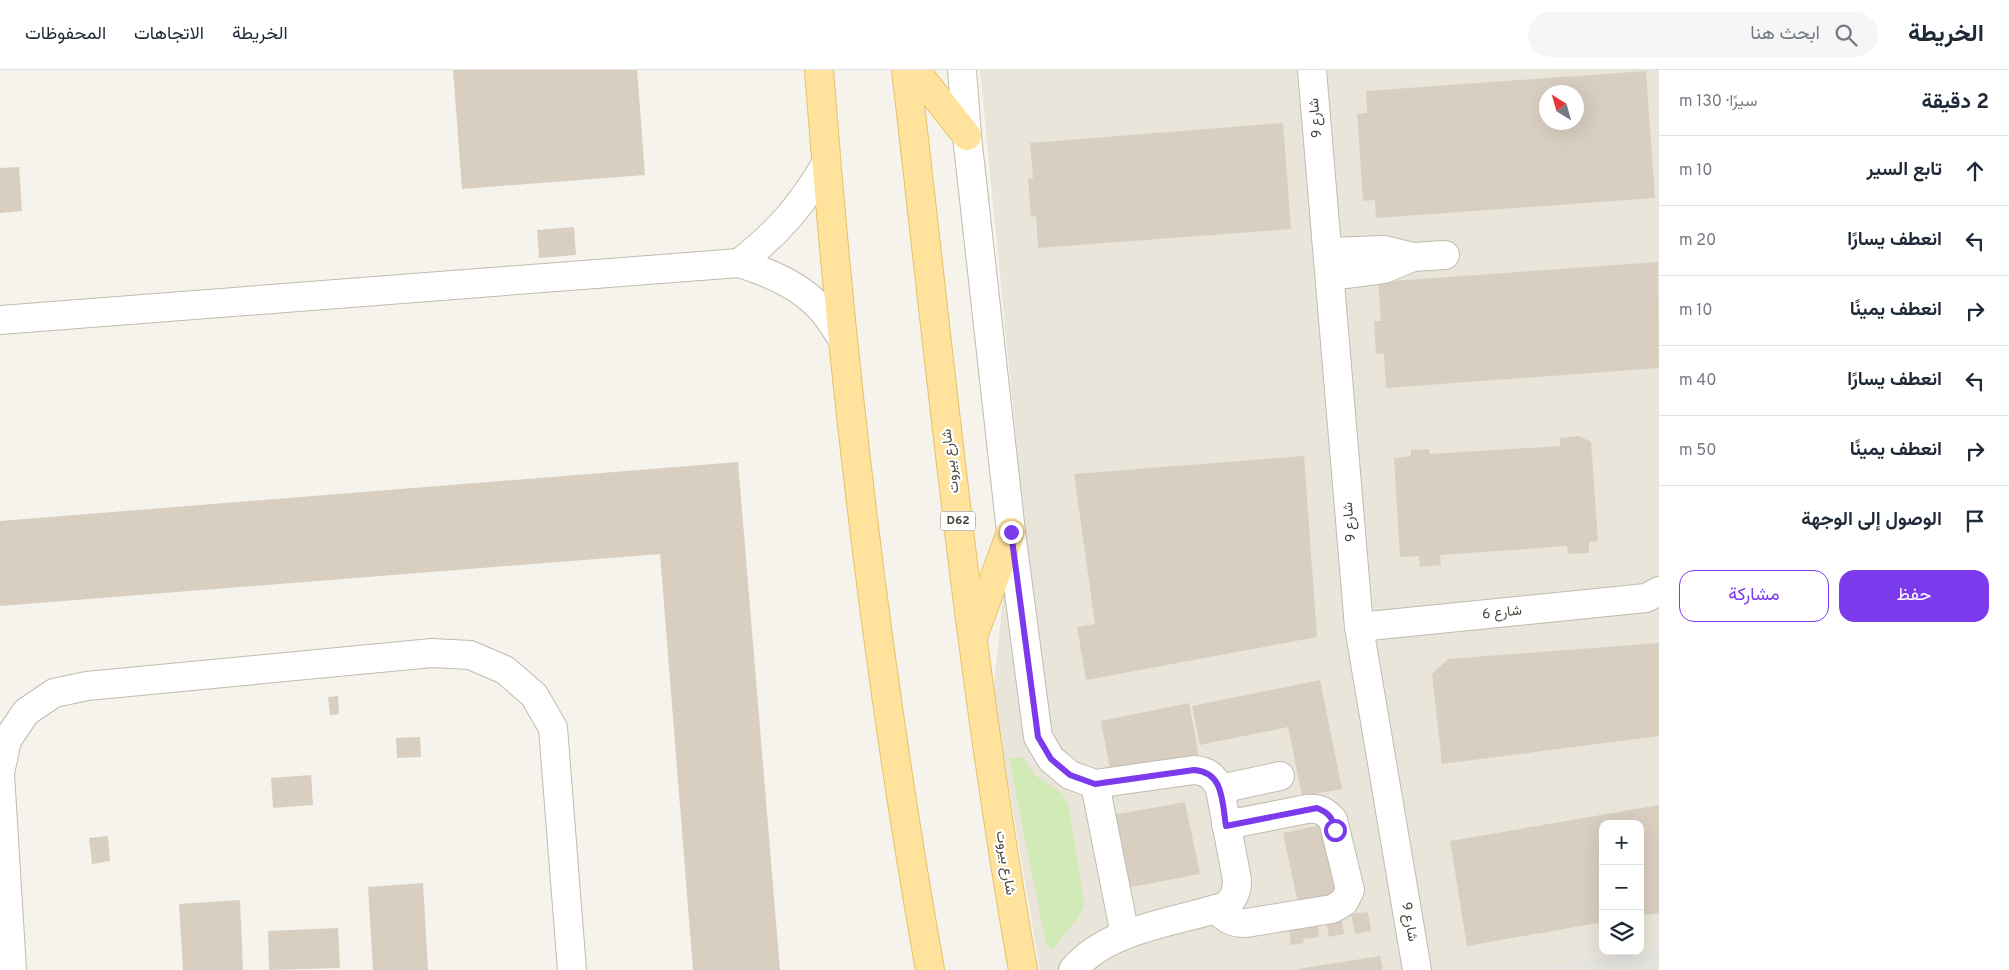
<!DOCTYPE html>
<html lang="ar">
<head>
<meta charset="utf-8">
<style>
  :root { --surface:#fff; --page:#f6f6f7; --text:#1f2937; --muted:#747a83; --line:#e0e1e3; --accent:#7c3aed }
  body { margin:0; font-family:Overpass,Vazirmatn,sans-serif; background:var(--page); color:var(--text); direction:rtl }
  .controls { position:absolute; right:15px; bottom:15px; display:grid; overflow:hidden; border-radius:10px; box-shadow:0 5px 20px #0002 }
  .controls button { width:45px; height:45px; display:grid; place-items:center; padding:0; border:0; border-bottom:1px solid var(--line); background:var(--surface); color:var(--text); font:25px sans-serif }
  .compass { position:absolute; left:1539px; top:15px; width:45px; height:45px; border-radius:50%; background:var(--surface); box-shadow:0 5px 20px #0002; rotate:323deg }
  .stop { position:absolute; width:15px; height:15px; margin:-11px; border:4px solid #7c3aed; border-radius:50%; background:#fff }
  .stop.end { background:#7c3aed; border-color:#fff; box-shadow:0 1px 5px #0008 }
  .list { margin:0; padding:0; list-style:none }
  h2 { display:flex; justify-content:space-between; align-items:center; height:65px; margin:0; padding:0 20px; font-size:21px }
  h2 small { font-size:16px; font-weight:400; color:var(--muted) }
  .list li { display:grid; grid-template-columns:32px 1fr auto; gap:15px; align-items:center; box-sizing:border-box; height:70px; padding:0 20px; border-top:1px solid var(--line) }
  .list b { display:block; font-size:19px; white-space:nowrap }
  .list em { font-size:16px; font-style:normal; color:var(--muted) }
  .actions { display:flex; gap:10px; padding:15px 20px }
  .actions a { flex:1; padding:11px 0; border:1px solid var(--accent); border-radius:15px; text-align:center; font-size:18px; color:var(--accent) }
  .actions .main { background:var(--accent); color:#fff }
  .icon { flex:none; width:28px; height:28px; fill:none; stroke:currentColor; stroke-width:2; stroke-linecap:round; stroke-linejoin:round }
  .map { position:relative; flex:none; width:1659px; height:900px; overflow:hidden; direction:ltr }
  header { display:flex; align-items:center; gap:30px; box-sizing:border-box; height:70px; padding:0 25px; background:var(--surface); border-bottom:1px solid var(--line) }
  header strong { font-size:24px }
  nav { display:flex; gap:28px; margin-inline-start:auto; font-size:18px }
  .search { width:350px; height:45px; background:var(--page); display:flex; align-items:center; gap:12px; box-sizing:border-box; padding:0 18px; border-radius:28px; color:var(--muted); font-size:19px }
  main { display:flex }
  aside { flex:1; background:var(--surface) }
  .map>svg:first-child { display:block }
  .residential { fill:#eae5da; fill-rule:evenodd }
  .green { fill:#d2eab5 }
  .parking { fill:#e5e3e0 }
  .building { fill:#d8cfc1; fill-rule:evenodd }
  .lines { fill:none; stroke-linecap:round; stroke-linejoin:round }
  .minor-casing { stroke:#c2bbae; stroke-width:30 }
  .major-casing { stroke:#e6c16a; stroke-width:30 }
  .minor { stroke:#fff; stroke-width:28 }
  .major { stroke:#ffe39c; stroke-width:28 }
  .route { stroke:#7c3aed; stroke-width:6 }
  .labels { text-anchor:middle; dominant-baseline:central; stroke-width:4.5; stroke-linejoin:round; paint-order:stroke }
  .shield { fill:#fff; stroke:#817c74; stroke-width:1 }
  .shield-label { font-size:12px; font-weight:bold; fill:#4b4439 }
  .street-label { font-size:14px; fill:#4b4439; stroke:#fff }
</style>
</head>
<body>
<header>
<strong>الخريطة</strong>
<div class="search"><svg class="icon" aria-label="search" viewBox="0 0 24 24"><circle cx="10" cy="10" r="6"/><path d="M15 15l6 6"/></svg>ابحث هنا</div>
<nav><a>الخريطة</a><a>الاتجاهات</a><a>المحفوظات</a></nav>
</header>
<main>
<aside>
<h2>2 دقيقة<small>سيرًا · 130 m</small></h2>
<ul class="list">
<li><svg class="icon" aria-label="ahead" viewBox="0 0 24 24"><path d="M12 20V5M6 11l6-6 6 6"/></svg><div><b>تابع السير</b></div><em>10 m</em></li>
<li><svg class="icon" aria-label="left" viewBox="0 0 24 24"><path d="M17 20v-9H6M10 6l-5 5 5 5"/></svg><div><b>انعطف يسارًا</b></div><em>20 m</em></li>
<li><svg class="icon" aria-label="right" viewBox="0 0 24 24"><path d="M7 20v-9h11M14 6l5 5-5 5"/></svg><div><b>انعطف يمينًا</b></div><em>10 m</em></li>
<li><svg class="icon" aria-label="left" viewBox="0 0 24 24"><path d="M17 20v-9H6M10 6l-5 5 5 5"/></svg><div><b>انعطف يسارًا</b></div><em>40 m</em></li>
<li><svg class="icon" aria-label="right" viewBox="0 0 24 24"><path d="M7 20v-9h11M14 6l5 5-5 5"/></svg><div><b>انعطف يمينًا</b></div><em>50 m</em></li>
<li><svg class="icon" aria-label="arrive" viewBox="0 0 24 24"><path d="M6 21V4h12l-3 4 3 4H6"/></svg><div><b>الوصول إلى الوجهة</b></div></li>
</ul>
<div class="actions"><a class="main">حفظ</a><a>مشاركة</a></div>
</aside>
<div class="map">
<svg width="1659" height="900" viewBox="0 0 1659 900">
  <rect width="100%" height="100%" fill="#f6f3ec"/>
  <path class="residential" d="M980,0H1659V900H1040L993,622L1018,389ZM1546,22H1576V52H1546ZM1603,754H1640V881H1603Z"/>
  <path class="green" d="M1022,687L1036,706L1062,723L1069,737L1084,834L1079,846L1053,879L1050,880L1046,874L1009,688Z"/>
  <path class="parking" d="M1659,878V900H1529Z"/>
  <g class="building">
    <path d="M453,0H637L645,105L462,119Z"/>
    <path d="M1646,1L1655,128L1376,148L1375,130L1363,131L1357,44L1367,43L1366,21ZM1546,22H1576V52H1546Z"/>
    <path d="M1283,53L1291,159L1038,178L1036,146L1031,147L1028,109L1033,108L1030,73Z"/>
    <path d="M19,97L22,141L0,143V98Z"/>
    <path d="M574,157L576,185L539,188L537,160Z"/>
    <path d="M1658,192L1659,298L1386,318L1384,283L1376,284L1374,251H1381L1378,212Z"/>
    <path d="M1579,366L1591,372L1598,471L1589,472V483L1568,484L1567,476L1440,485L1441,495L1420,497L1419,486L1400,487L1394,388L1411,386V380L1429,379L1430,384L1560,376V368Z"/>
    <path d="M1304,386L1317,567L1086,610L1077,557L1095,554L1074,404Z"/>
    <path d="M738,392L780,900H693L660,484L0,536V451Z"/>
    <path d="M1659,573V666L1442,694L1432,604L1448,589Z"/>
    <path d="M1320,610L1342,719L1302,726L1288,657L1200,675L1192,636Z"/>
    <path d="M338,626L339,644L330,645L328,627Z"/>
    <path d="M1189,633L1199,687L1111,704L1101,651Z"/>
    <path d="M420,667L421,687L397,688L396,668Z"/>
    <path d="M311,705L313,735L273,738L271,708Z"/>
    <path d="M1185,732L1200,804L1126,818L1113,745Z"/>
    <path d="M1659,735V843L1640,846V754H1603V852L1467,876L1450,771Z"/>
    <path d="M1326,754L1342,829L1299,838L1283,763Z"/>
    <path d="M108,766L110,791L92,794L89,768Z"/>
    <path d="M423,813L428,900H373L368,817Z"/>
    <path d="M240,830L243,900H183L179,834Z"/>
    <path d="M1368,842L1371,861L1355,864L1351,844Z"/>
    <path d="M1341,844L1344,864L1329,867L1325,847Z"/>
    <path d="M1288,853H1318L1319,867L1303,869L1304,873L1291,875Z"/>
    <path d="M338,858L340,898L269,900L268,861Z"/>
    <path d="M1380,886L1383,900H1298V899Z"/>
  </g>
  <g class="lines">
    <g class="minor-casing">
      <g id="minor">
        <path d="M962,0L967,66L1011,462L1038,667L1051,689L1070,705L1095,714L1194,700C1207,701 1214,706 1220,719L1237,810C1237,822 1234,828 1226,836C1177,852 1107,858 1073,900"/>
        <path d="M1312,0L1359,557L1417,900"/>
        <path d="M1328,182L1385,180L1413,187"/>
        <path d="M739,193C778,163 801,136 826,94"/>
        <path d="M1330,206L1384,199L1413,187L1445,185"/>
        <path d="M0,250L739,193C770,203 802,216 823,241C830,249 835,258 841,267"/>
        <path d="M1359,557L1646,528L1659,521"/>
        <path d="M0,703L7,670L26,642L54,623L87,616L432,583L470,585L505,600L534,625L553,658L572,900"/>
        <path d="M0,704L12,900"/>
        <path d="M1095,714L1125,865"/>
        <path d="M1220,719L1280,706"/>
        <path d="M1216,839C1225,849 1233,853 1246,853L1332,839L1344,832L1350,820L1333,750C1325,741 1319,738 1307,739L1226,755"/>
      </g>
    </g>
    <g class="major-casing">
      <g id="major">
        <path d="M819,0C842,302 877,602 930,900"/>
        <path d="M906,0C941,300 970,602 1023,900"/>
        <path d="M915,0L967,66"/>
        <path d="M974,564L1011,462"/>
      </g>
    </g>
    <use href="#minor" class="minor"/>
    <use href="#major" class="major"/>
  </g>
  <g class="lines">
    <path class="route" d="M1011,462L1038,667L1051,689L1070,705L1095,714L1194,700C1224,702 1222,732 1226,756L1317,738C1329,743 1333,748 1335,760"/>
  </g>
  <g class="labels">
    <rect class="shield" x="940.5" y="441.5" width="35" height="19" rx="4"/>
    <g class="shield-label">
      <text x="958" y="451">D62</text>
    </g>
    <g class="street-label">
      <text transform="translate(1316 48) rotate(-95)">شارع 9</text>
      <text transform="translate(951 391) rotate(-97)">شارع بيروت</text>
      <text transform="translate(1350 452) rotate(-95)">شارع 9</text>
      <text transform="translate(1502 543) rotate(-6)">شارع 6</text>
      <text transform="translate(1005 793) rotate(81)">شارع بيروت</text>
      <text transform="translate(1409 852) rotate(80)">شارع 9</text>
    </g>
  </g>
</svg>
<div class="controls">
<button>+</button>
<button>−</button>
<button><svg class="icon" aria-label="layers" viewBox="0 0 24 24"><path d="M12 4l9 5-9 5-9-5zM3 14l9 5 9-5"/></svg></button>
</div>
<svg class="compass" viewBox="-18 -18 36 36"><path d="M0-13l5 13h-10z" fill="#e53935"/><path d="M0 13l5-13h-10z" fill="#747a83"/></svg>
<div class="stop" style="left:1335px;top:760px"></div>
<div class="stop end" style="left:1011px;top:462px"></div>
</div>
</main>
</body>
</html>
